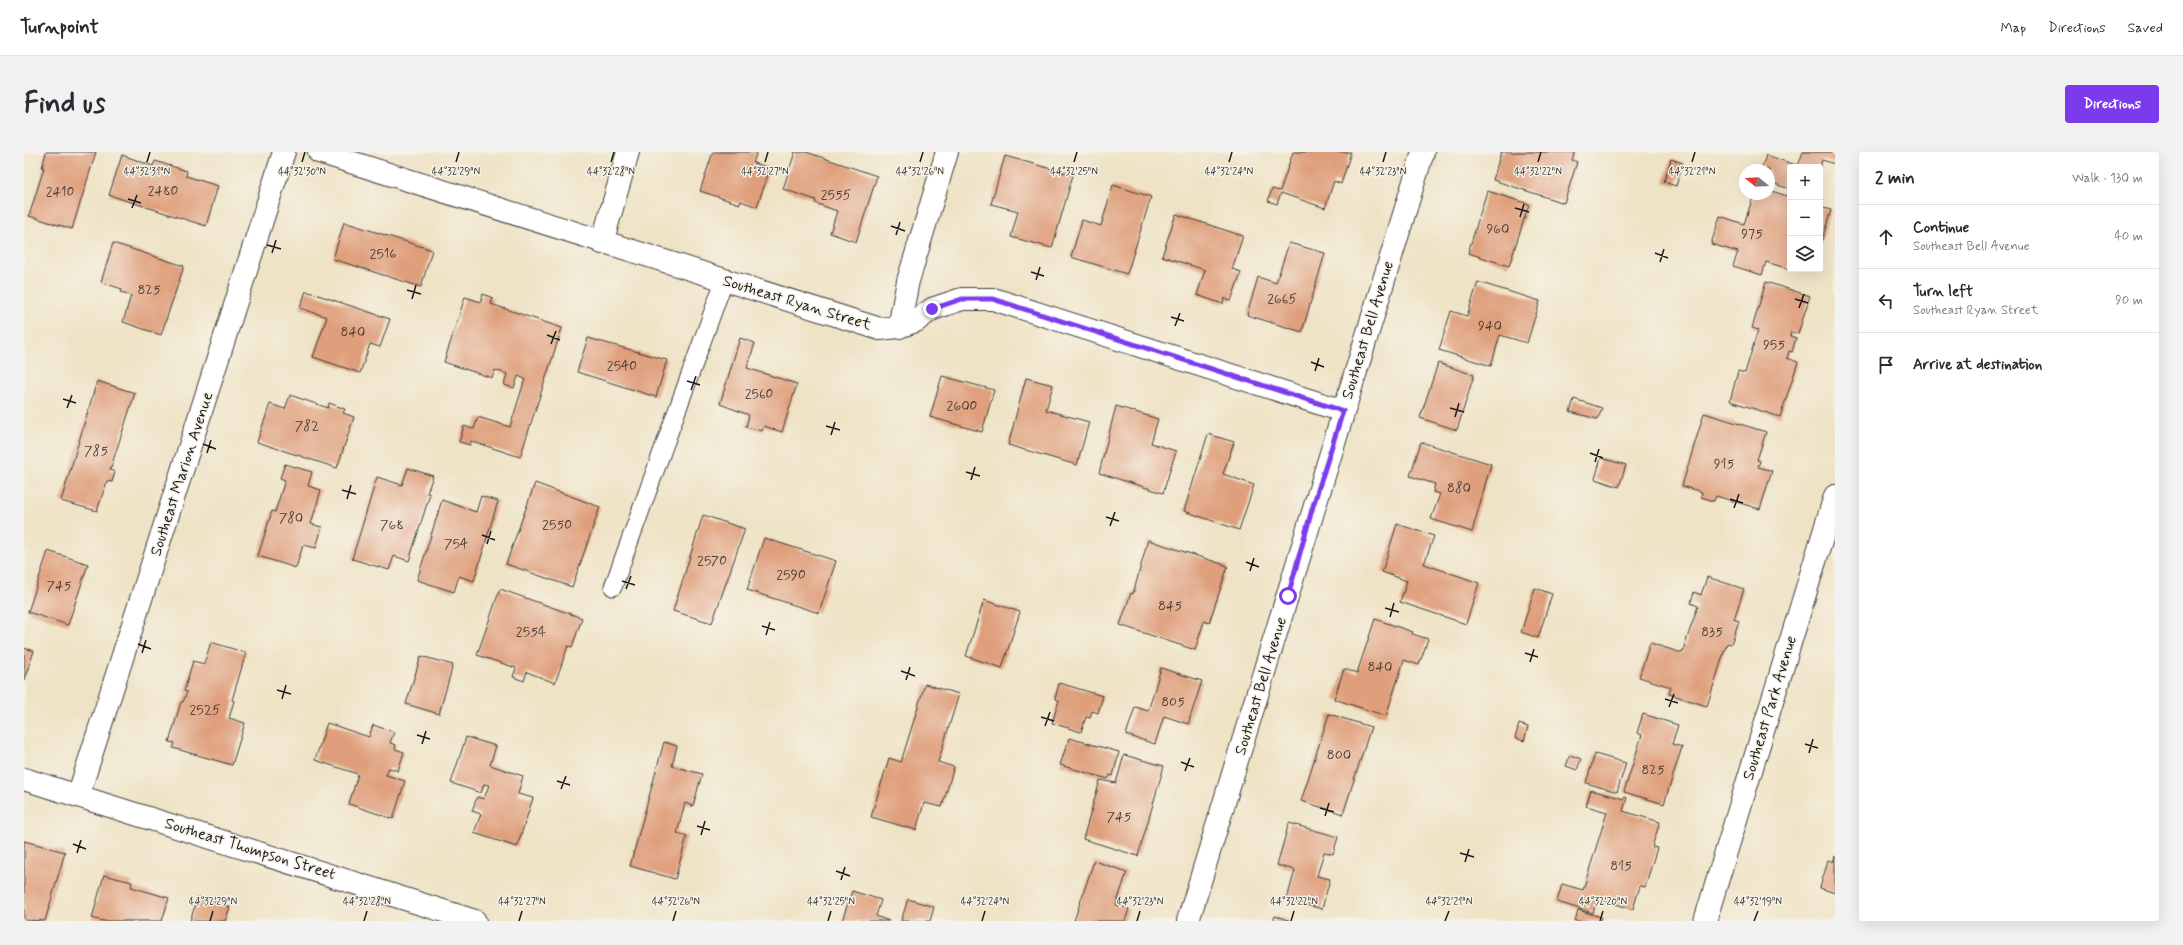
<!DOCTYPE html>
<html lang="en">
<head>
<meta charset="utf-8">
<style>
  :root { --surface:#fff; --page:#f2f2f3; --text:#2b2b33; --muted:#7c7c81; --line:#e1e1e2; --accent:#7c3aed }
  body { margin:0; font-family:Mynerve,sans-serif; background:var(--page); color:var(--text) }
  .controls { position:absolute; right:12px; top:12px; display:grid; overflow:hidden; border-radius:4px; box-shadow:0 4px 16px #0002 }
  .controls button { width:36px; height:36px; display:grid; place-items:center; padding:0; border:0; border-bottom:1px solid var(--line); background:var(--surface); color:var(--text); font:20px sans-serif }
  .compass { position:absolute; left:1715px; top:12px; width:36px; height:36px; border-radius:50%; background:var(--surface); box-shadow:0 4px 16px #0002; rotate:288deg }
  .stop { position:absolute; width:12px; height:12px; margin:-9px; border:3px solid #7c3aed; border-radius:50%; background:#fff }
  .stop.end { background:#7c3aed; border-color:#fff; box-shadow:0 1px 4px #0008 }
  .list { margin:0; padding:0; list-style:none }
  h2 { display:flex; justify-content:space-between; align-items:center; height:52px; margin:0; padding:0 16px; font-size:17px }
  h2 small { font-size:13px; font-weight:400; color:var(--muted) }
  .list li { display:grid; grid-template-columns:26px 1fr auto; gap:12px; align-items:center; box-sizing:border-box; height:64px; padding:0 16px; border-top:1px solid var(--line) }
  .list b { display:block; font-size:15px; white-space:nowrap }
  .list p { margin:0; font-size:13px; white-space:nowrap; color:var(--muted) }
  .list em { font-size:13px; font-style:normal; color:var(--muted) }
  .icon { flex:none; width:22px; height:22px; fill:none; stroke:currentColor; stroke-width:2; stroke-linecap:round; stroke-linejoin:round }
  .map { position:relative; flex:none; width:1811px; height:769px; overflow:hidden; border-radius:4px }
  header { display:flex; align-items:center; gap:24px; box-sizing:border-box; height:56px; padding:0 20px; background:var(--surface); border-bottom:1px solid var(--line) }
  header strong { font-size:19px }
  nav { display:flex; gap:22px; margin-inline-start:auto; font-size:14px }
  .intro { display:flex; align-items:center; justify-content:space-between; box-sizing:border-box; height:96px; padding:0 24px }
  h1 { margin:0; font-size:28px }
  .button { padding:10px 18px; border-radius:4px; background:var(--accent); color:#fff; font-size:14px; font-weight:700 }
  main { display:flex; gap:24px; padding:0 24px }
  aside { flex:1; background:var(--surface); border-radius:4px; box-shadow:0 4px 16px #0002 }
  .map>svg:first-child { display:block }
  .building { fill:#df9f7b }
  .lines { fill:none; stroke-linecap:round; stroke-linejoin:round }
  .service-casing { stroke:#3c3a36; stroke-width:19 }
  .minor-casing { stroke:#3c3a36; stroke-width:24 }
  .service { stroke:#fff; stroke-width:17 }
  .minor { stroke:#fff; stroke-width:22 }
  .route { stroke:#7c3aed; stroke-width:5 }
  .ticks { fill:none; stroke:#1c1c1c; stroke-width:1.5 }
  .labels { text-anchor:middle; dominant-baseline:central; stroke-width:3; stroke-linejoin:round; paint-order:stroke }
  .number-label { font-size:14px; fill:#4d3d34 }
  .street-label { font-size:16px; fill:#1c1c1c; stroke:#f7f3e8 }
  .ticks-label { font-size:10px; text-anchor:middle; fill:#1c1c1c; stroke:#f7f3e8; stroke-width:3; stroke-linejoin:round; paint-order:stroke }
</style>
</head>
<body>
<header>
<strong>Turnpoint</strong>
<nav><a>Map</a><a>Directions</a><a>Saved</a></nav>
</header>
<div class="intro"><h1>Find us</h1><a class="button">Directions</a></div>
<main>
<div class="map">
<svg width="1811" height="769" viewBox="0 0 1811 769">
  <rect width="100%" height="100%" fill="#f7f3e8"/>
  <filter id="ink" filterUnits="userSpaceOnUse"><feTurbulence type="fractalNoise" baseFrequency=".025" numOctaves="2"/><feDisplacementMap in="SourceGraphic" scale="8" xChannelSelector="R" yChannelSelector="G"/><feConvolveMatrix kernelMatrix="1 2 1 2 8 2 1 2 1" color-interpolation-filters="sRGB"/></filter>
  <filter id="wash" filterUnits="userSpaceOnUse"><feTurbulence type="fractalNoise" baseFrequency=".012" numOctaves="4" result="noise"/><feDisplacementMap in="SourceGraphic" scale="16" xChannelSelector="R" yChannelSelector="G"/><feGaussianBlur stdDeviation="0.9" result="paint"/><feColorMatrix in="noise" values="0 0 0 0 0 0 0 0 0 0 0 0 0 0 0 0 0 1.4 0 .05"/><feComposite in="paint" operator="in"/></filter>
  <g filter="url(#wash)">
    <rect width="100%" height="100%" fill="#efe3c6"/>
    <g id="blocks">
      <g class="building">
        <path d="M22,0H72L48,77L5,64L20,16H18Z"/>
        <path d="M689,0H733L729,11L746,16L733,55L717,49L716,52L676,39Z"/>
        <path d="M771,0H782L853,24L832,90L806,81L813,59L791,51L792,48L759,37Z"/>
        <path d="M1269,0H1327L1317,32L1310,29L1301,56L1257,41L1253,52L1244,49L1248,37L1256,39Z"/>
        <path d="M1477,0H1551L1548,8L1553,10L1540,51L1469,28Z"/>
        <path d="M1779,0H1811V12L1798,8L1796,15H1766V37L1745,30V18H1737L1742,3L1774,14Z"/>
        <path d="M98,3L129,14L131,9L163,19L162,24L194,34L182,74L85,43Z"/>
        <path d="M981,4L1049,23L1028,96L987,85L994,59L967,52Z"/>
        <path d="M1647,7L1659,11L1652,34L1640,30Z"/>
        <path d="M1089,33L1127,45L1103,122L1047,105L1058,68L1077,74Z"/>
        <path d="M1745,38L1766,45V112L1765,117L1742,110L1738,123L1709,114L1714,100L1687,92L1696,64L1720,72L1730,42H1745Z"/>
        <path d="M1463,39L1505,52L1485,114L1444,101Z"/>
        <path d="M1796,55L1807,58L1796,94Z"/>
        <path d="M1152,62L1219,84L1208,117L1217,120L1207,149L1200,146L1199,152L1173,143L1181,118L1138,104Z"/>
        <path d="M320,70L408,98L397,135L309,107Z"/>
        <path d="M89,91L160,114L137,183L99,170L107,143L97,140L98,137L77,130Z"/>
        <path d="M1265,91L1301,101L1278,180L1223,163L1234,125L1252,131Z"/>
        <path d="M1454,130L1516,149L1503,191L1476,183L1467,214L1415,198L1427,159L1443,164Z"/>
        <path d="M1742,130L1786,144L1774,182L1767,180L1766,184L1772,186L1768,200L1765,199L1763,206L1774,210L1756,265L1706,249L1714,219L1721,221L1734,178L1728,176Z"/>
        <path d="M282,139L366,167L356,195L346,192L336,221L289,205L303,165L276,156Z"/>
        <path d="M459,142L469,146L467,152L538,176L496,305L447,289L446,293L435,290L440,274L450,277L454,265L486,275L501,227L494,224L490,236L480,233L483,222L471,218L468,226L420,210L441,145L457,150Z"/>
        <path d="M564,186L643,208L632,245L553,220Z"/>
        <path d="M716,186L731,191L723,216L773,232L758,280L740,274L738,279L722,275L725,263L696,252Z"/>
        <path d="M1414,211L1450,223L1433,278L1396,266Z"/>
        <path d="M918,224L970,238L958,280L906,265Z"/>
        <path d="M1002,226L1029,233L1022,258L1065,270L1053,313L984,293Z"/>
        <path d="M73,229L111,241L86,318L91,320L88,330L83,329L73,359L37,349Z"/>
        <path d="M266,243L304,256L305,251L308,252L321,257L319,261L330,265L313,316L233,290L246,252L261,257Z"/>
        <path d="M1550,247L1578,256L1574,267L1546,260Z"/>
        <path d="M1092,254L1134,267L1127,291L1152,299L1139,341L1075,321Z"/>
        <path d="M1680,261L1742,280L1733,308L1736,309L1734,315L1748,319L1736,357L1692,344L1690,349L1677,345L1678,340L1658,334Z"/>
        <path d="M1184,282L1210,290L1199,322L1230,333L1215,378L1160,359Z"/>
        <path d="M1397,290L1467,312L1448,380L1407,367L1416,342L1409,340L1411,332L1386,324Z"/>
        <path d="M1577,306L1602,313L1595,335L1571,327Z"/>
        <path d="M261,312L288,320L284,334L297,338L287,372L298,375L292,396L279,393L272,416L234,404L248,359L251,360L261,328L256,326Z"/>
        <path d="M384,316L409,324L403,341L406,342L385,409L370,404L365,418L328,407L353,325L378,333Z"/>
        <path d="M511,331L576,355L548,435L482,412Z"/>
        <path d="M457,344L474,349L450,429L435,424L430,440L393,428L418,348L452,360Z"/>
        <path d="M679,363L721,377L688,471L649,459Z"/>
        <path d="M1373,372L1410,384L1400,412L1455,431L1442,472L1376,450L1383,429L1358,420Z"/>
        <path d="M740,386L812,409L795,461L723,438Z"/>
        <path d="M1124,388L1204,414L1185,471L1180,469L1171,498L1096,473L1107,441L1109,442Z"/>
        <path d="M24,399L64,412L44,473L4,460Z"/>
        <path d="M1683,425L1720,437L1710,467L1715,469L1707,492L1703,491L1683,554L1645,542L1647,535L1615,525L1626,491L1658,501L1674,454L1667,451L1670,440L1677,443Z"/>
        <path d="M1511,436L1528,442L1514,486L1497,480Z"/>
        <path d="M476,437L558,466L548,495L544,494L531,531L503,520L500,529L489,525L492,516L453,503Z"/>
        <path d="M960,448L996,460L978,516L942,504Z"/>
        <path d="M1351,467L1389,480L1388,482L1404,487L1395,513L1380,508L1362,564L1310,547L1320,517L1333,521Z"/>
        <path d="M187,490L222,501L208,548L210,549L205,566L221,571L208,613L149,596L151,591L145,590L157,550H159L163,540L160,539L169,509L180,512Z"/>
        <path d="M0,496L10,499L0,528Z"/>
        <path d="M397,504L429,513L415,562L382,552Z"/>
        <path d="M1137,516L1178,529L1164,572L1140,564L1131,592L1102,583L1111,555L1124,559Z"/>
        <path d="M1035,531L1079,544L1074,561L1068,559L1066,566L1062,565L1057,580L1028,571L1035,548L1031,547Z"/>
        <path d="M901,532L935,542L914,610L930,615L918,655L900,651L892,678L847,665L865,606L877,610Z"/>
        <path d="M1305,562L1347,575L1319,662L1277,649Z"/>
        <path d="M1619,562L1654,573L1648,592L1658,595L1640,652L1600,640L1618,583L1613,581Z"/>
        <path d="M303,571L345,585L349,573L370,580L366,591L372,593L371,597L380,600L374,619L365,616L362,623L381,629L369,667L325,652L334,622L291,608Z"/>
        <path d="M1495,572L1504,575L1500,589L1491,586Z"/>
        <path d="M442,585L472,594L466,613L499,624L494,642L509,646L493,695L450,681L457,662L448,659L453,645L460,647L465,633L460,632L457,641L427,631Z"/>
        <path d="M1045,586L1095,600L1089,624L1086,623L1084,627L1036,613Z"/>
        <path d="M640,590L653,594L648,614L678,622L669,654L661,651L653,681L663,684L651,727L606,714Z"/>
        <path d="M1571,602L1602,611L1593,640L1562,631Z"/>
        <path d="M1100,603L1140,614L1114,704L1059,687L1076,628L1092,631Z"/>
        <path d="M1546,603L1557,607L1553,618L1542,614Z"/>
        <path d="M1567,638L1600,647L1601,645L1603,646L1599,659L1636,670L1628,695L1633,696L1621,735L1616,734L1609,757L1573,747L1569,761L1533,750L1538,732L1559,738L1583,660L1562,654Z"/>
        <path d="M1265,671L1314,685L1309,702L1300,700L1293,724L1306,727L1298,757L1263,747L1271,718L1253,713Z"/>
        <path d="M0,689L41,700L21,769L0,768Z"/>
        <path d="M1811,704V741L1796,736L1804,708L1809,710Z"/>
        <path d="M1070,709L1103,720L1092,753L1105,757L1101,769H1050Z"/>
        <path d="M80,723L108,730L107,735L145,746L138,769H79L68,766Z"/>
        <path d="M828,739L857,748L852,764L865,769H818Z"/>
        <path d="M174,745L206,755L201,769H166Z"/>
        <path d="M884,747L910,755L906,769H877Z"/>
        <path d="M1554,758L1577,765L1576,769H1551Z"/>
        <path d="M1251,764L1267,769H1249Z"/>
      </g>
    </g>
  </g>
  <g filter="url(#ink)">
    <use href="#blocks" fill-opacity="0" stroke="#3c3a36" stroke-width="1"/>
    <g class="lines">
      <g class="service-casing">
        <path id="service" d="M589,435L700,129"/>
      </g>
      <g class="minor-casing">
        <g id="minor">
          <path d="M295,0L856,177L875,175L892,169L908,157L938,147H969L1319,259"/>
          <path d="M578,91L604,0"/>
          <path d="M875,175L884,129L923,0"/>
          <path d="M0,627L451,769"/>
          <path d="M54,644L260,0"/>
          <path d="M1164,769L1399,0"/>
          <path d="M1681,769L1811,344"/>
        </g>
      </g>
      <use href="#service" class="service"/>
      <use href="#minor" class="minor"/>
    </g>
  </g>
  <g class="lines" filter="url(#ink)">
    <path class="route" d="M908,157L938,147H969L1319,259L1289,354L1264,444"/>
  </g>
  <path class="ticks" d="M123,10L126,0M278,10L281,0M432,10L435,0M587,10L590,0M741,10L744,0M896,10L899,0M1050,10L1053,0M1205,10L1208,0M1359,10L1362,0M1514,10L1517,0M1668,10L1671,0M104,47L117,51M108,56L113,43M1491,56L1505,60M1496,65L1500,52M867,74L881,79M872,83L876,70M243,93L257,97M248,101L252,88M1631,101L1644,106M1636,110L1640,97M1007,120L1020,124M1012,128L1016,115M383,138L397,142M388,147L392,133M1771,147L1784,151M1775,156L1780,142M1147,165L1160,169M1151,174L1156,161M523,183L536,188M527,192L532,179M1287,210L1300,215M1291,219L1295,206M663,229L676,233M667,238L672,224M39,247L52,251M43,256L48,243M1426,256L1440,260M1431,265L1435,251M802,274L816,278M807,283L811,270M179,292L192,297M183,301L187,288M1566,301L1579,306M1571,310L1575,297M942,320L956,324M947,328L951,315M318,338L332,342M323,347L327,333M1706,347L1719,351M1710,356L1715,342M1082,365L1095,369M1086,374L1091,360M458,383L471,388M463,392L467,379M1222,410L1235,415M1226,419L1230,406M598,429L611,433M602,437L607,424M1361,456L1375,460M1366,465L1370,451M738,474L751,478M742,483L746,470M114,492L127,497M118,501L122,488M1501,501L1514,505M1506,510L1510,497M877,519L891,524M882,528L886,515M253,538L267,542M258,547L262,533M1641,547L1654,551M1645,555L1650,542M1017,565L1030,569M1021,574L1026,560M393,583L406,587M398,592L402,579M1781,592L1794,596M1785,601L1789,587M1157,610L1170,615M1161,619L1166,606M533,629L546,633M537,637L542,624M1296,656L1310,660M1301,664L1305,651M673,674L686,678M677,683L681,669M49,692L62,697M53,701L57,688M1436,701L1450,705M1441,710L1445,697M812,719L826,724M817,728L821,715M186,769L189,759M340,769L343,759M495,769L498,759M649,769L652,759M804,769L807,759M958,769L961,759M1113,769L1116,759M1267,769L1270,759M1421,769L1425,759M1576,769L1579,759M1730,769L1734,759"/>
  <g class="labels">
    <g class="number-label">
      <text x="139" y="39">2480</text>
      <text x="36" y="40">2410</text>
      <text x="812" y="43">2555</text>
      <text x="1474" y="77">960</text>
      <text x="1728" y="82">975</text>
      <text x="359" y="102">2516</text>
      <text x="125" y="138">825</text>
      <text x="1258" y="147">2665</text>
      <text x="1466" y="174">940</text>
      <text x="329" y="180">840</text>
      <text x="1750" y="193">955</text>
      <text x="598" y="214">2540</text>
      <text x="735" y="242">2560</text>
      <text x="938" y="254">2600</text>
      <text x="283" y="274">782</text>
      <text x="72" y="299">785</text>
      <text x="1700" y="312">915</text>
      <text x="1435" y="336">880</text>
      <text x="267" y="366">780</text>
      <text x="368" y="373">768</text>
      <text x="533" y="373">2550</text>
      <text x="432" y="392">754</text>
      <text x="688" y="409">2570</text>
      <text x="767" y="423">2590</text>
      <text x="35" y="434">745</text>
      <text x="1146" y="454">845</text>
      <text x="507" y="480">2554</text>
      <text x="1688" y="480">835</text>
      <text x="1356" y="515">840</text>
      <text x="1149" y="550">805</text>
      <text x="181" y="558">2525</text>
      <text x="1315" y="603">800</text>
      <text x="1629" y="618">825</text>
      <text x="1095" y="665">745</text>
      <text x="1597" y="714">815</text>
    </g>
    <g class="street-label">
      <text transform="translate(773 151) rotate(17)">Southeast Ryan Street</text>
      <text transform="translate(1344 178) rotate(-73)">Southeast Bell Avenue</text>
      <text transform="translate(158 322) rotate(-72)">Southeast Marion Avenue</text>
      <text transform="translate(1237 534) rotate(-73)">Southeast Bell Avenue</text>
      <text transform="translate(1746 556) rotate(-73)">Southeast Park Avenue</text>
      <text transform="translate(226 697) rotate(17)">Southeast Thompson Street</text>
    </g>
  </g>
  <g class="ticks-label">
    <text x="123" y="23">44°32'31"N</text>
    <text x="278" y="23">44°32'30"N</text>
    <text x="432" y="23">44°32'29"N</text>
    <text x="587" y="23">44°32'28"N</text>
    <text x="741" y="23">44°32'27"N</text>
    <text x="896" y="23">44°32'26"N</text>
    <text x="1050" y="23">44°32'25"N</text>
    <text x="1205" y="23">44°32'24"N</text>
    <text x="1359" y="23">44°32'23"N</text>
    <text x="1514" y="23">44°32'22"N</text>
    <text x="1668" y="23">44°32'21"N</text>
    <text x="961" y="753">44°32'24"N</text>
    <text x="189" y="753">44°32'29"N</text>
    <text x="343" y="753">44°32'28"N</text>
    <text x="498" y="753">44°32'27"N</text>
    <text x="652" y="753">44°32'26"N</text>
    <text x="807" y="753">44°32'25"N</text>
    <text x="1116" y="753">44°32'23"N</text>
    <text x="1270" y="753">44°32'22"N</text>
    <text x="1425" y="753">44°32'21"N</text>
    <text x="1579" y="753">44°32'20"N</text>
    <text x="1734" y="753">44°32'19"N</text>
  </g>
</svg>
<div class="controls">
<button>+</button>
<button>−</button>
<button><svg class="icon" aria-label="layers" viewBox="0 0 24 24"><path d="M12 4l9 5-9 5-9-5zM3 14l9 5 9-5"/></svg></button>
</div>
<svg class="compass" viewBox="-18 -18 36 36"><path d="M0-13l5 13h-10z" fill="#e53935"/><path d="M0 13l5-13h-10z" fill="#7c7c81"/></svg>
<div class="stop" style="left:1264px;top:444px"></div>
<div class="stop end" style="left:908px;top:157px"></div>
</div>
<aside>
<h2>2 min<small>Walk · 130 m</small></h2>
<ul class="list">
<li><svg class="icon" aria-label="ahead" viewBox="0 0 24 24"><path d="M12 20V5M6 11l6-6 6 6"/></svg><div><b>Continue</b><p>Southeast Bell Avenue</p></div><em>40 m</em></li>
<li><svg class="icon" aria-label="left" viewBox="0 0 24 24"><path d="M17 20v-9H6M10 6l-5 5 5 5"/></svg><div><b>Turn left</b><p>Southeast Ryan Street</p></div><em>90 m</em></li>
<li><svg class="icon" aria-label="arrive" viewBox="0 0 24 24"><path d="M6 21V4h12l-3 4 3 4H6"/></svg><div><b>Arrive at destination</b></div></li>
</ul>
</aside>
</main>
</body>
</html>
